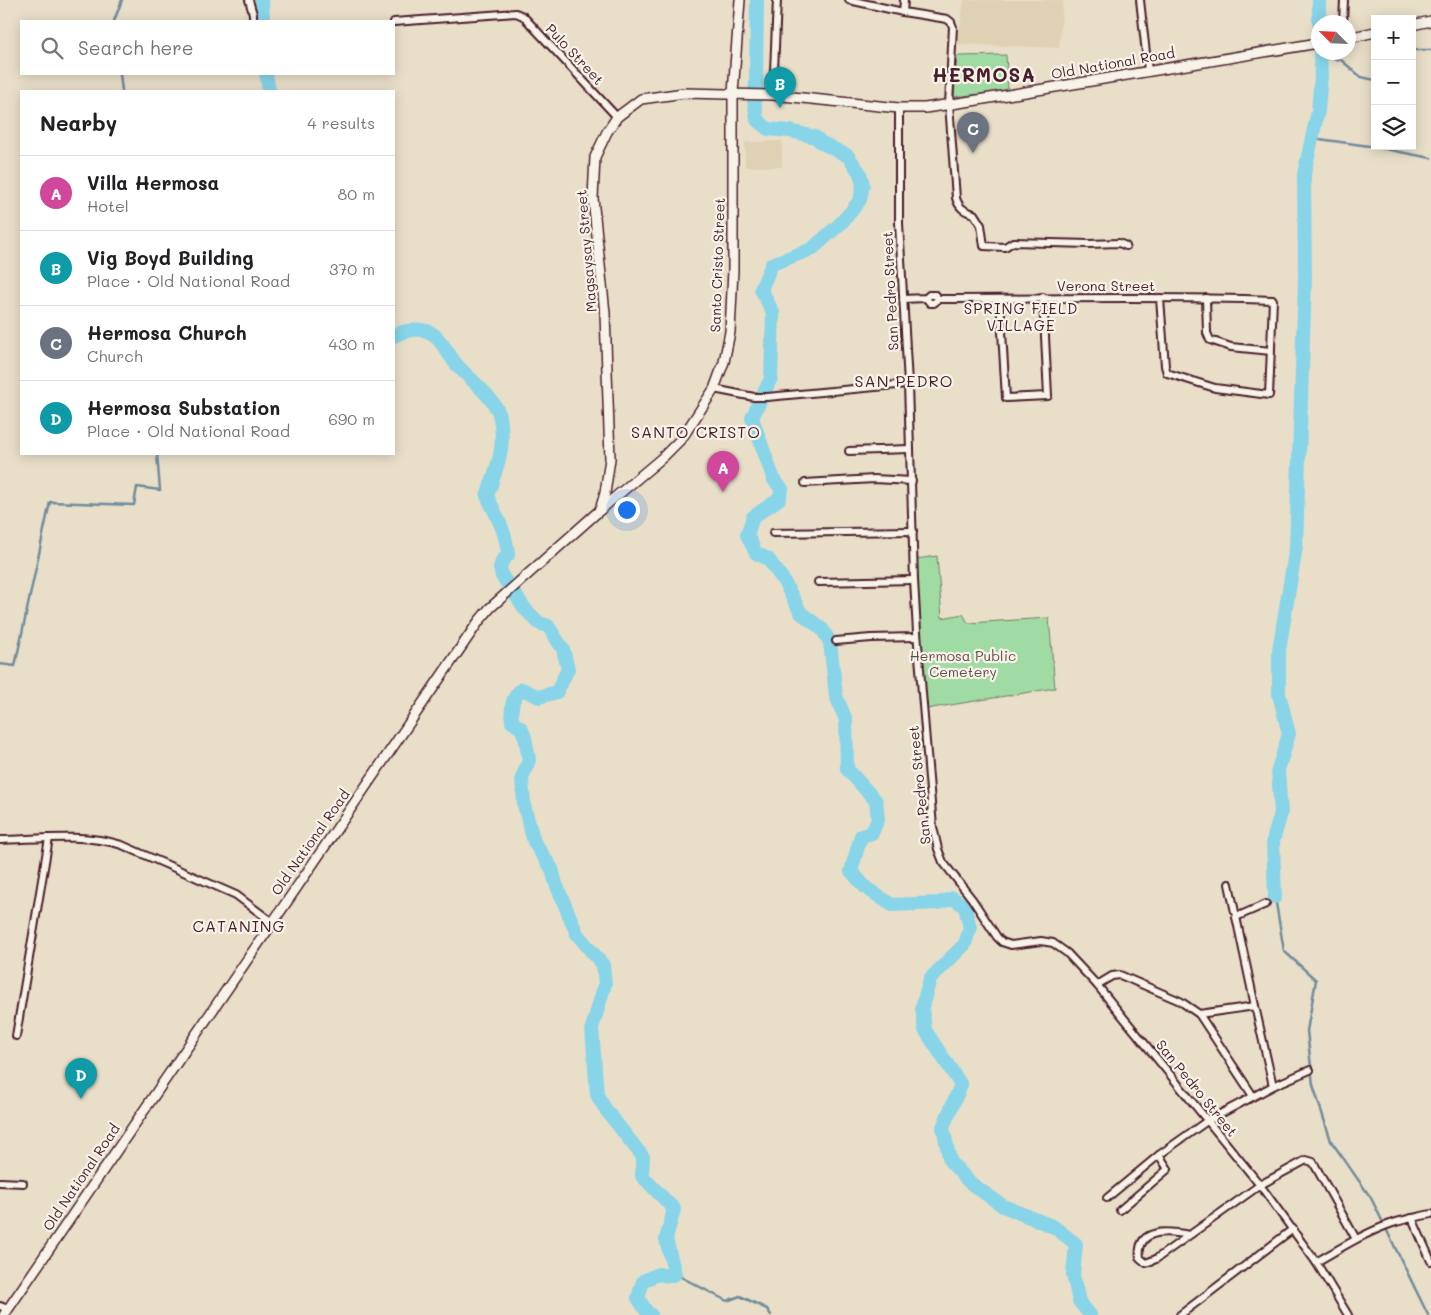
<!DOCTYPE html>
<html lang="en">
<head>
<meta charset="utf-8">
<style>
  :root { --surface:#fff; --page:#f6f6f6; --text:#202124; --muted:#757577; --line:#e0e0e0; --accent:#d1495b }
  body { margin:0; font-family:Mali,sans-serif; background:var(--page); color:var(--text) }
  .controls { position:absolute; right:15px; top:15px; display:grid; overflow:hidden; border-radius:0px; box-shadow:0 2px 12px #0003 }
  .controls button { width:45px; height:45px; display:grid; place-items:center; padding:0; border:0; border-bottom:1px solid var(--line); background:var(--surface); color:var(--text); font:25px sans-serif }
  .compass { position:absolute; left:1311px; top:15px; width:45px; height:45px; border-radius:50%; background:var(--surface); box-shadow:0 2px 12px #0003; rotate:294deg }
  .you { position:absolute; left:626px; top:509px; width:18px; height:18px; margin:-12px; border:4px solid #fff; border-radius:50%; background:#1a73e8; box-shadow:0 0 0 8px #1a73e833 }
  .badge { display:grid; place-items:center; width:32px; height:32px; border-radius:50%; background:var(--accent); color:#fff; font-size:16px; font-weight:700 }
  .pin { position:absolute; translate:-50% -41px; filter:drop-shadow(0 1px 2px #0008) }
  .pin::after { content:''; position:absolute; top:26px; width:18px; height:15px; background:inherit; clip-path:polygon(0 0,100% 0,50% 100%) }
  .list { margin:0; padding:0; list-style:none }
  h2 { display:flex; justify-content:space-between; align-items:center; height:65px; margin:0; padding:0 20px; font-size:21px }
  h2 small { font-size:16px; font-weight:400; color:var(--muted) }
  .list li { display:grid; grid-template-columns:32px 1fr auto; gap:15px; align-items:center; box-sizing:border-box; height:75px; padding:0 20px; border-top:1px solid var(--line) }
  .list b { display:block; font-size:19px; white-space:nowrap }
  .list p { margin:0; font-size:16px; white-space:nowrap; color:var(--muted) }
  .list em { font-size:16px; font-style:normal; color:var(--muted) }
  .icon { flex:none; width:28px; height:28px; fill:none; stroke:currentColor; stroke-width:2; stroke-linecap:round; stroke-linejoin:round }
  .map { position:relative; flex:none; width:1431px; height:1315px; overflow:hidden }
  .search { position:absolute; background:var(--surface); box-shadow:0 2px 12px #0003; left:20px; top:20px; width:375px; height:55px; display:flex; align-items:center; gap:12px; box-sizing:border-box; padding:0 18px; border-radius:0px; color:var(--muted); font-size:19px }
  .panel { position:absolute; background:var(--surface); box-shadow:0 2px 12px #0003; left:20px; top:90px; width:375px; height:365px; border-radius:0px }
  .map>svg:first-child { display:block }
  .built { fill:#dfd1b3 }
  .green { fill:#9fdba2; stroke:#747d66 }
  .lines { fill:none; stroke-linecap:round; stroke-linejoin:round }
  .stream { stroke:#6f8c9c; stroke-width:2.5 }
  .river { stroke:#88d4e8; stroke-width:14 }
  .street-casing { stroke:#4a1f2b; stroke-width:10 }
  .secondary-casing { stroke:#4a1f2b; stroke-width:12 }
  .street { stroke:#f7f3e8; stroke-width:6 }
  .secondary { stroke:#f7f3e8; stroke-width:9 }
  .labels { text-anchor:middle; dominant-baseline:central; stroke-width:4.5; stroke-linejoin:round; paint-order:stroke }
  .street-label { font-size:14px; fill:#4a1f2b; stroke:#f7f3e8 }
  .park-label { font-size:14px; fill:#5f4e49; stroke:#f7f3e8 }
  .neighbourhood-label { font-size:15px; letter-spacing:1px; fill:#4a1f2b; stroke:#f7f3e8 }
  .quarter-label { font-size:16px; letter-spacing:1px; fill:#4a1f2b; stroke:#f7f3e8 }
  .district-label { font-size:19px; font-weight:bold; letter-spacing:1px; fill:#4a1f2b; stroke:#f7f3e8 }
</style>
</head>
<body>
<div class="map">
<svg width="1431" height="1315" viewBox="0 0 1431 1315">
  <rect width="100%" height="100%" fill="#e9dfc9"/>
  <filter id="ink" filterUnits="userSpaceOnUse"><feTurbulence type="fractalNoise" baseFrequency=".02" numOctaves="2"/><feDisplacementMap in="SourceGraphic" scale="10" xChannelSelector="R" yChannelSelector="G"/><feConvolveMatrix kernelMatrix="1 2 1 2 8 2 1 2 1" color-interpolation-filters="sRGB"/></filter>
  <g filter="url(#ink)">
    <g class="built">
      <path d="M964,0H1063L1059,48L957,44Z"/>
      <path d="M782,141V167H745V142Z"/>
    </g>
    <g class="green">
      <path d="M1006,55L1008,91L954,97L957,56Z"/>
      <path d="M937,556L942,618L963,614L968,623L1049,618L1055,688L926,709L916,559Z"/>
    </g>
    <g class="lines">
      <g class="stream">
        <path d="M114,21L122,0"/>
        <path d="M1412,50H1431"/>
        <path d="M1320,56L1341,60L1361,77L1375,80"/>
        <path d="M120,74L122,91"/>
        <path d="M1312,138L1369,146L1431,158"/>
        <path d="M0,664L15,666L50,502L134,505L137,487L160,490L157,454"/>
        <path d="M1275,897L1284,951L1316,980L1307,1031L1313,1085L1331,1141L1371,1198L1428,1315"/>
        <path d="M675,1274L727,1301L740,1296L767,1309L771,1315"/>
      </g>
      <g class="river">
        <path d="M262,0L263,21"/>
        <path d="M757,0L756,83L754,100L757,120L768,129L790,131L815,137L822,143L848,156L860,173L863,185L860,200L849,214L840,224L812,249L772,264L761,289L773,313L771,378L752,418L774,480L782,489L779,499L753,517L747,535L756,553L768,559L782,578L801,613L822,629L830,642L836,696L846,720L847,769L876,801L878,819L872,833L861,836L851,871L866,888L892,905L939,903L953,898L965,907L970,928L965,944L930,979L922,1007L925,1030L961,1085L943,1127L950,1161L969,1182L1003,1206L1054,1227L1076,1244L1073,1275L1079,1301L1090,1315"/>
        <path d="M1319,0V22"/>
        <path d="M266,74L269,91"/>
        <path d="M394,336C402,331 417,328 427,331C440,335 448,355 457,365C468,378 498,400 500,418C506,448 497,467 487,496C496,515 507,533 508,555L502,561L500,568L502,576L526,610L539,623L548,626L563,649L568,669L557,692L539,697L522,689C511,697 511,709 512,722L521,728L525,737L529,760L522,778L524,805L534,842L552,869L556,884L577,934L603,965L605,984L592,1028L597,1095L606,1110L643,1157L642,1176L674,1209L666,1239L675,1274L670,1276L658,1274L643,1281L638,1298L647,1312L651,1315"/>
        <path d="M1275,897L1273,841L1281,813L1278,770L1289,734L1279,694V650L1296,547L1305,280L1304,174L1318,111L1321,76L1320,52"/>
      </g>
      <g class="street-casing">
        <g id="street">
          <path d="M249,0L253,14V21"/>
          <path d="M849,0L903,12L947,19L951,22L953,27L949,104L956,198C959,208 964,211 974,214L981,225L984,246L1005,247L1013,242L1089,244L1119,243L1126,246"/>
          <path d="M1140,0L1148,71"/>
          <path d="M903,12L904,0"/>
          <path d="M394,22L516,13L523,16L617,117"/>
          <path d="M1343,22L1344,0"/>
          <path d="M773,95L777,0"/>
          <path d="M899,108V223L908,384L914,580L917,632L933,827L938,849L943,862L972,899L997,937L1002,942L1011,945L1041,941L1053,943L1067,953L1097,985L1260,1185L1316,1262L1348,1315"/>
          <path d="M926,298L930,303H934L938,299"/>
          <path d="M1206,298L1207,333L1210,340L1231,347L1271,351"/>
          <path d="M903,299L926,298L929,295H936L938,299C1050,299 1161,296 1273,300L1269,395L1215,388L1167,373L1165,366L1160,298"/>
          <path d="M1000,299L1006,398L1048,396L1043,297"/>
          <path d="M714,389L754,397H767L908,384"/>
          <path d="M849,451L909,449"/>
          <path d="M805,483L874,479L912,481"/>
          <path d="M773,533L913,531"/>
          <path d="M818,582L914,580"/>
          <path d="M836,641L871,638L917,637"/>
          <path d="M0,840C41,839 82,833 122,845L236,895L272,922"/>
          <path d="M1229,884L1255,1006L1273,1086"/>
          <path d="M1236,917L1266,904"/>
          <path d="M1097,985L1112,976L1120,975L1180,1001L1199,1014L1253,1096"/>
          <path d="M1199,1014L1255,1006"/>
          <path d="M16,1036L49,838"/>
          <path d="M0,1182L23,1183"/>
          <path d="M1107,1198L1159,1155"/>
          <path d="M1120,1210L1168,1169L1159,1155L1207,1121L1273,1086L1310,1070"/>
          <path d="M1412,1218L1431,1261"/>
          <path d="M1189,1235C1169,1231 1136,1227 1140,1258L1146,1263L1156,1259L1260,1185L1306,1160L1313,1162L1356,1239"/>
          <path d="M1316,1262C1341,1248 1366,1232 1393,1223C1405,1219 1418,1217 1431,1214"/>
          <path d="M0,1306L8,1309"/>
          <path d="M1180,1315L1293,1229"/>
        </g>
      </g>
      <g class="secondary-casing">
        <g id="secondary">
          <path d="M1412,25L1431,21"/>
          <path d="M1348,38L1375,32"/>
          <path d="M600,510L605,493L610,459L605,313L593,198L595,157L607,132L617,117L641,99L684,93L773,95L899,108H925L978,100L1318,43"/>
          <path d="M4,1315L479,621L490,608L600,510L663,457L682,438L714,389L724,362L730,332L733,270V93L740,0"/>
        </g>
      </g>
      <use href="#street" class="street"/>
      <use href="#secondary" class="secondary"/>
    </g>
  </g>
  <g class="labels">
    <g class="street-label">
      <text transform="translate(575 54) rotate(47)">Pulo Street</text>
      <text transform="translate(1113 63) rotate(-10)">Old National Road</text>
      <text transform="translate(586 251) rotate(-95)">Magsaysay Street</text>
      <text transform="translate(717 265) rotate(-88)">Santo Cristo Street</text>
      <text x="1106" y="285">Verona Street</text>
      <text transform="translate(890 291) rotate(-93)">San Pedro Street</text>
      <text transform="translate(919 785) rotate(-96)">San Pedro Street</text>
      <text transform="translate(310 842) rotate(-55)">Old National Road</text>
      <text transform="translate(1197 1088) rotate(51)">San Pedro Street</text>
      <text transform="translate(81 1177) rotate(-56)">Old National Road</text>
    </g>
    <g class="park-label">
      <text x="963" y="655">Hermosa Public<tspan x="963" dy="16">Cemetery</tspan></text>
    </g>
    <g class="neighbourhood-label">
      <text x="1021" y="308">SPRING FIELD<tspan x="1021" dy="17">VILLAGE</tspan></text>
    </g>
    <g class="quarter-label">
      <text x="904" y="380">SAN PEDRO</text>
      <text x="696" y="431">SANTO CRISTO</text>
      <text x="239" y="925">CATANING</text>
    </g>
    <g class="district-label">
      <text x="984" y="74">HERMOSA</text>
    </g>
  </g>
</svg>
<div class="controls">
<button>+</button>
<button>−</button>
<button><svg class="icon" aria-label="layers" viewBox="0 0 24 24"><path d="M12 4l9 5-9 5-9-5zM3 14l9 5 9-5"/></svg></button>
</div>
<svg class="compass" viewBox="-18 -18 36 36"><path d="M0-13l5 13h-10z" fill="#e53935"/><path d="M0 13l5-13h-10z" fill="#757577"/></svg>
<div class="you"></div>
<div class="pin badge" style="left:723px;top:492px;background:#d1479c">A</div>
<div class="pin badge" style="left:780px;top:108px;background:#0f9aa8">B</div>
<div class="pin badge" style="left:973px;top:153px;background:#6b7280">C</div>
<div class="pin badge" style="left:81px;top:1099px;background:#0f9aa8">D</div>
<div class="search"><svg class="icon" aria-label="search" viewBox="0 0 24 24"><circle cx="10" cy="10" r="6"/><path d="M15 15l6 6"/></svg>Search here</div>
<section class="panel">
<h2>Nearby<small>4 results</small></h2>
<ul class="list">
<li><span class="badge" style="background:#d1479c">A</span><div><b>Villa Hermosa</b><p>Hotel</p></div><em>80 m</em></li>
<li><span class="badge" style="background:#0f9aa8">B</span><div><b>Vig Boyd Building</b><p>Place · Old National Road</p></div><em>370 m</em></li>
<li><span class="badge" style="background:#6b7280">C</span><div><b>Hermosa Church</b><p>Church</p></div><em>430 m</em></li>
<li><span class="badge" style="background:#0f9aa8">D</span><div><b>Hermosa Substation</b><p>Place · Old National Road</p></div><em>690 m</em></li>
</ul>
</section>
</div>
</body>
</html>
